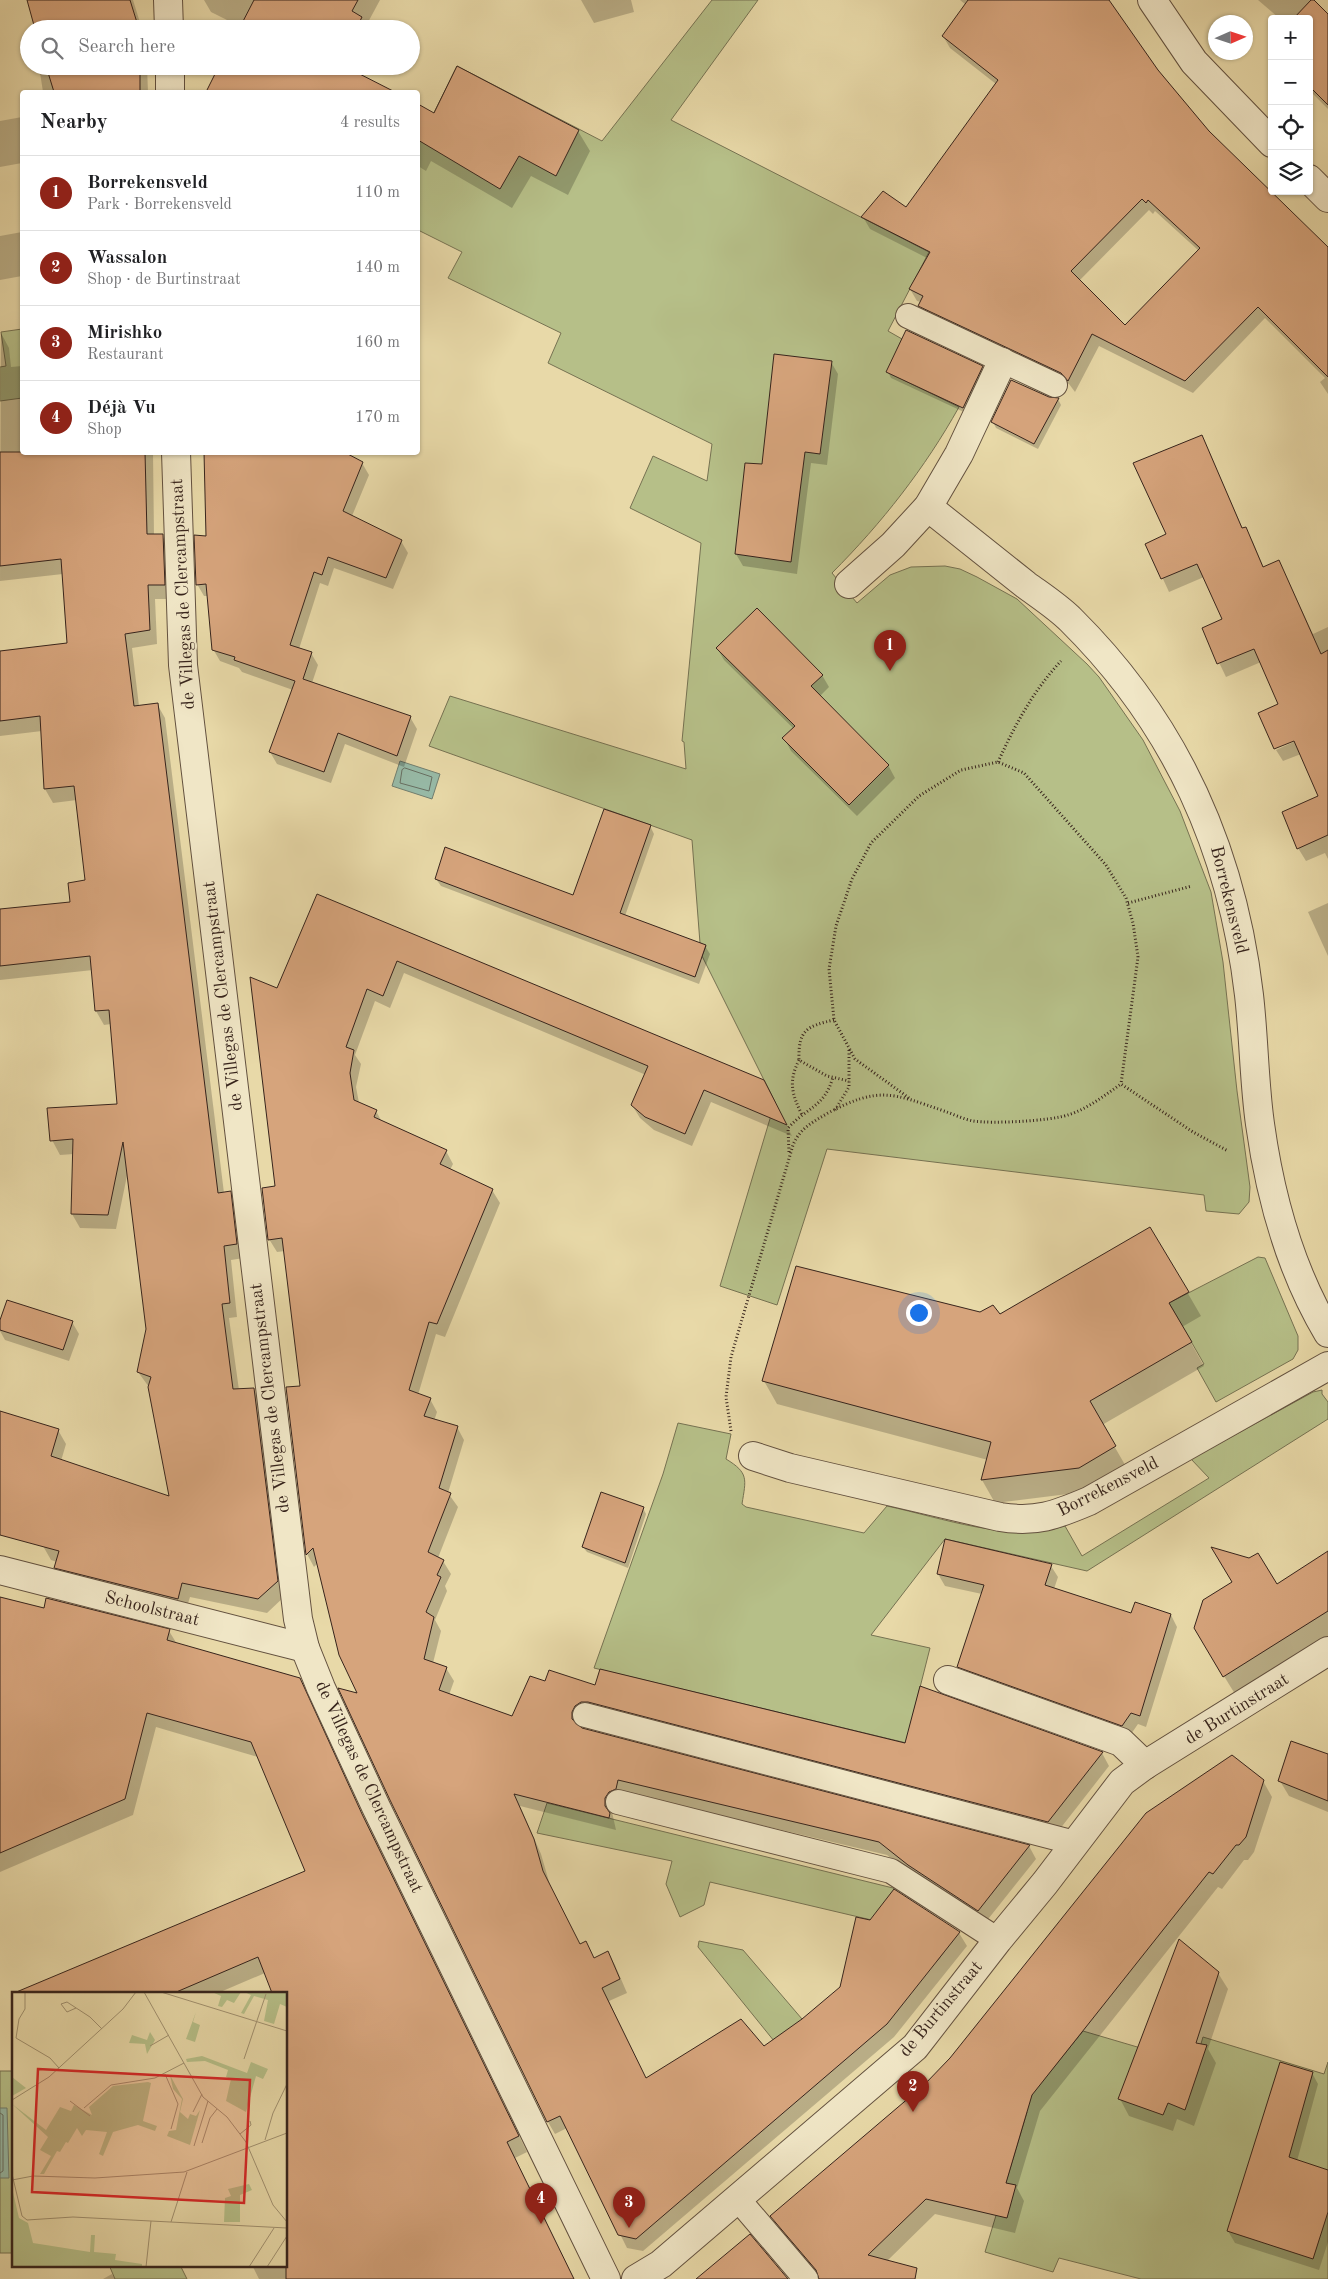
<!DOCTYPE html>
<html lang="en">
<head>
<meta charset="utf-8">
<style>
  :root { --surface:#fff; --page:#f6f6f6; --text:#202124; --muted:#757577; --line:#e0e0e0; --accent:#8f2418 }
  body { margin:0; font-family:"Old Standard TT",serif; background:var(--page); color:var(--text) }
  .controls { position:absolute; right:15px; top:15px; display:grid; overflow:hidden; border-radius:5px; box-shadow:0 1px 4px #0004 }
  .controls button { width:45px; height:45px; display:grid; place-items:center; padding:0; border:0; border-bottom:1px solid var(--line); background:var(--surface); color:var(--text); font:25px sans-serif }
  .compass { position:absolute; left:1208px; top:15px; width:45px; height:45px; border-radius:50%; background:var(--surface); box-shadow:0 1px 4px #0004; rotate:87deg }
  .you { position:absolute; left:918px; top:1312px; width:18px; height:18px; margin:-12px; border:4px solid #fff; border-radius:50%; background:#1a73e8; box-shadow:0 0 0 8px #1a73e833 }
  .badge { display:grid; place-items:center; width:32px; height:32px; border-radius:50%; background:var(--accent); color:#fff; font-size:16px; font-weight:700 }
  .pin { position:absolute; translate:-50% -41px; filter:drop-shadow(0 1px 2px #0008) }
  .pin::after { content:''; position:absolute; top:26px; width:18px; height:15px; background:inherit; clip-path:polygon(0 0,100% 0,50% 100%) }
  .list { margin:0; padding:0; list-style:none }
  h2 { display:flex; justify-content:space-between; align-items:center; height:65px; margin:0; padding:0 20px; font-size:21px }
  h2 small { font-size:16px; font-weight:400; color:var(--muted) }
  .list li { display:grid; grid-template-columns:32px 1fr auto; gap:15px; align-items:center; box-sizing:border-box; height:75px; padding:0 20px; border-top:1px solid var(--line) }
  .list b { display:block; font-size:19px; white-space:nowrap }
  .list p { margin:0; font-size:16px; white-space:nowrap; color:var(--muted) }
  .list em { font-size:16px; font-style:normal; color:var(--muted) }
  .icon { flex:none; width:28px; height:28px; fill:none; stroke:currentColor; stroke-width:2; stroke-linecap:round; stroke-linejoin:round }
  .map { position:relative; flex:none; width:1328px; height:2279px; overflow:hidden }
  .search { position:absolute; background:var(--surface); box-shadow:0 1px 4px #0004; left:20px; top:20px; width:400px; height:55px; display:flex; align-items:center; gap:12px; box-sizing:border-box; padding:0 18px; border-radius:28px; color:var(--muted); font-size:19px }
  .panel { position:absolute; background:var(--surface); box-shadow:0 1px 4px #0004; left:20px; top:90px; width:400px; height:365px; border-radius:5px }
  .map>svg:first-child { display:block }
  .green { fill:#b6bf88; stroke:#767252 }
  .water { fill:#97baa7; stroke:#717e6f }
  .shadow { fill:#0003; fill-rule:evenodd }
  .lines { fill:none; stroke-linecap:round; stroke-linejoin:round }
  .shore { stroke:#676f62; stroke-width:1 }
  .building { fill:#d6a47c; stroke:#37241c; fill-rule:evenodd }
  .lane-casing { stroke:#63513f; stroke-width:26 }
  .street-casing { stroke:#63513f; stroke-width:30 }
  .path { stroke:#37241c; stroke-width:3; stroke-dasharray:1 2.5; stroke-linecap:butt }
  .lane { stroke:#f0e6c6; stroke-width:24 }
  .street { stroke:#f0e6c6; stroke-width:28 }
  .labels { text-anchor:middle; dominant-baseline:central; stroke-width:4; stroke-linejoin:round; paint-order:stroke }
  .street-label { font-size:18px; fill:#37241c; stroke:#f0e6c6 }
  .inset-road { fill:none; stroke:#a19170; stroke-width:1 }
  .view { fill:#d62828; fill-opacity:0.15; stroke:#d62828; stroke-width:2.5 }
  .inset-edge { fill:none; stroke:#37241c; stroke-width:2.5 }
</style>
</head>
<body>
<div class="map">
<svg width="1328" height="2279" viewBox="0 0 1328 2279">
  <rect width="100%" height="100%" fill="#e8d9a8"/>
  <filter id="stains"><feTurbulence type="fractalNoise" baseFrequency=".004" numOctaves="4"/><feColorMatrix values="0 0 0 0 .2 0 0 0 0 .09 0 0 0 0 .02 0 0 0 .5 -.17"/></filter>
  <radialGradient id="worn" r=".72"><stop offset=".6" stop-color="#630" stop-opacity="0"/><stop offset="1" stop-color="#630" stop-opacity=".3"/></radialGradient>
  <g class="green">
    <path d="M712,0H758L671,120L929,252L888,331L902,339L887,372L959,407C925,468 882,523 832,573L857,603L890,575L911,567L945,566L960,569L977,577L1017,599L1087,664L1099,677L1143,740L1180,811L1211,892L1223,962L1237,1091L1250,1187L1249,1202L1239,1214L1206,1211L1204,1195L827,1149L777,1305L720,1286L775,1102L702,956L706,946L700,943L692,840L429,746L450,696L686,769L684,742L682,741L701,543L630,508L653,456L707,481L712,444L548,363L561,333L448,278L462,252L418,230V145L457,66L602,141Z"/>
    <path d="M22,329V398L0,401V367L6,366L1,332Z"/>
    <path d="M1258,1257L1265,1258L1298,1336V1350L1293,1359L1216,1402L1197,1368L1204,1364L1169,1303Z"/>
    <path d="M1322,1390V1394L1328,1402V1419L1087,1571L945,1539L871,1635L930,1648L913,1715L973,1759L594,1668L663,1474L678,1423L731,1434L726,1459C749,1473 746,1479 742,1504L746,1507L864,1533L887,1506C943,1518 1009,1543 1065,1526L1082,1556L1209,1478L1191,1459L1313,1392Z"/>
    <path d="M547,1803L893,1888L952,1941L937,1961L897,1926L710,1882L704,1905L680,1917L666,1884L672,1861L537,1833Z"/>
    <path d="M699,1941L743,1950L802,2019L787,2057L698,1947Z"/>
    <path d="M1083,2031L1195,2064L1203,2037L1324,2074L1328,2062V2279H1141L1059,2258L1053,2272L985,2252L1027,2112L1020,2109Z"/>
    <rect x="0" y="2071" width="14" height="182"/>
    <path d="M109,2265H180L187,2279H115Z"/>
  </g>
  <g class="water">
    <path d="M400,761L440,774L432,799L392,786Z"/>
    <path d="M0,2108H7L9,2178H0Z"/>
  </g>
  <g class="shadow">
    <path d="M28,0H133L142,29H37Z"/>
    <path d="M204,0H380L366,26L368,29H240L241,27L211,12Z"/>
    <path d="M631,0L634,12L594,23L581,0Z"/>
    <path d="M960,0H1108L1157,71L1208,131L1328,249V394L1320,382L1325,378L1265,318L1193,393L1099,346L1075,392L1069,384L927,318L920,306L921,302L917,301L910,289L927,258L870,229L863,217L906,209L996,84L950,48L943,36L966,5ZM1149,210L1153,214L1155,211L1199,251L1125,327L1079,281Z"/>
    <path d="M1258,0H1312L1328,16V109L1309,90V19H1280Z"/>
    <path d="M39,66H147L148,92H43Z"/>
    <path d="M221,66H358L354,73L392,92H215L211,85Z"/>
    <path d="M418,106L434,114L578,131L590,151L568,195L531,176L512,208L431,161L426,171L418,166Z"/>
    <path d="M22,117V163L0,167V121Z"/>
    <path d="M22,232V276L0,280V236Z"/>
    <path d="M1,333L9,348L11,367L22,366V452H153L154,535L162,536L171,550L172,599H155L157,644L132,648L139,706L157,704L165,718L224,1193H230L238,1207L244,1258L231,1260L237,1317L229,1318L239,1390H254L262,1404L285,1596L267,1613L190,1597L185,1613L64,1582L56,1568L57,1562L51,1560L43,1546L0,1523V1413L58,1430L66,1444L61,1461L171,1497L149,1387L138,1372L148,1329L128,1171L116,1229L80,1228L72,1214L74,1154L60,1155L52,1140L118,1105L111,1024L104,1025L96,1011L93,970L0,980V911L71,903L86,881L77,800L53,803L45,789L42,731L0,736V652L68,644L63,574L0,581Z"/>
    <path d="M831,362L838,374L827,465L811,463L797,574L743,566L736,554L763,466Z"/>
    <path d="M982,367L985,373L966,413L891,378L888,372Z"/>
    <path d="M1058,399L1061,405L1038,449L996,428L993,422Z"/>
    <path d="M1202,437L1243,529H1246L1253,542L1264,568L1279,561L1313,634L1328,627V859L1325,853L1306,861L1298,848L1320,797L1301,754L1283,761L1276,750L1300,739L1280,705L1261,662L1226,677L1203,629L1224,620L1204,577L1169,592L1147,544L1168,535Z"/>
    <path d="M362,463L369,475L352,516L401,541L408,553L393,589L334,568L328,586L320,583L299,649L311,653L318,665L312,683L410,717L417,729L404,767L345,744L331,783L277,764L270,752L293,690L242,672L239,668L220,661L213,649L208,596H204L197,584L207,537Z"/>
    <path d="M717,648L822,675L829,687L820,696L888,765L895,778L857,816L791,751L784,738L794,729L724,660Z"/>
    <path d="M650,826L654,834L625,916L705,946L710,954L699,984L441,886L436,879L574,897Z"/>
    <path d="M318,896L771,1095L792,1136L711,1102L692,1146L654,1130L640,1118L632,1105L646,1075L404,973L390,1008L375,1001L355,1055L361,1064L356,1087L359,1103L376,1111L382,1122L446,1151L453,1164L450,1170L492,1190L500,1203L445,1337L436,1334L418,1395L430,1399L437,1412L434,1421L457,1427L464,1440L448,1493L458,1507L438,1558L443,1561L451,1574L445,1586L447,1591L435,1620L441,1631L433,1663L446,1668L454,1681L449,1695L512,1717L546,1683L596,1687L906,1744L1102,1753L1109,1766L1056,1834L583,1718L579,1728L1029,1846L1036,1859L985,1923L916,1878L887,1855L626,1793L612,1812L616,1830L520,1806L541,1854L550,1885L580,1945L586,1943L594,1959L608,1952L615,1965L627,1993L609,2001L646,2079L764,2047L802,2020L841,1988L871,1922L894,1891L959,1933L967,1946L894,2037L643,2251L627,2248L567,2128L555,2134L548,2122L391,1800L318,1563L314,1567L307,1554L287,1388L302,1387L285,1251L277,1252L269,1239L276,1187L278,990Z"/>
    <path d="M1328,903V956L1308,912Z"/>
    <path d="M1150,1228L1201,1316L1182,1327L1204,1366L1102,1425L1128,1470L1092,1491L995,1503L982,1480L988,1460L777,1404L764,1381L980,1314L999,1315Z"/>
    <path d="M72,1322L79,1334L69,1361L5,1340L0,1331V1324Z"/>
    <path d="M643,1508L646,1514L628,1568L587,1552L583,1547Z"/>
    <path d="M1328,1553V1636L1235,1694L1206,1647L1277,1586Z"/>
    <path d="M1051,1566L1058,1577L1054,1589L1132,1615H1171L1177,1627L1146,1727L1138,1724L1129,1737L965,1678L958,1666L982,1594L945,1586L938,1574Z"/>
    <path d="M0,1598L45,1609L169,1631L177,1644L299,1679L363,1820L365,1819L527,2152L515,2158L574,2279H259L252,2265H286V1993L265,1973L218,1993H16L307,1872L258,1757L156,1727L133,1815L0,1872Z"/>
    <path d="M1328,1755V1812L1289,1796L1280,1781Z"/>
    <path d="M1263,1781L1272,1797L1254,1852L1248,1860H1244L1222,1889L1218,1887L1040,2111L1017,2188L1024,2201L1015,2233L935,2214L886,2262L891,2279H820L781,2232L772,2216L925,2086Z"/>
    <path d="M1218,1973L1228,1989L1208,2049L1216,2063L1194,2126L1177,2119L1173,2131L1129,2116L1120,2099Z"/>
    <path d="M1312,2073L1318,2084L1297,2161L1328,2172V2242L1319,2270L1235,2243L1228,2231Z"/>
    <path d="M112,2274L115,2279H103Z"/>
  </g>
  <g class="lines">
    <g class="shore">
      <path d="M405,768L432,777L429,791L400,783L402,770Z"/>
      <path d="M0,2113L3,2115V2171L0,2173"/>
    </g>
  </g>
  <g class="building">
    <path d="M27,0H130L139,29H35Z"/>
    <path d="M254,0H358L352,11L362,17L356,29H239Z"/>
    <path d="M968,0H1109L1158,70L1209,131L1328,247V377L1258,307L1185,381L1092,334L1068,381L1061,373L918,306L923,296L909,289L930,252L861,217L883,191L906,207L998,80L942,36ZM1142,199L1146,203L1148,200L1200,248L1125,325L1071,271Z"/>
    <path d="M1311,0H1314L1328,14V105L1309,86V19H1293Z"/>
    <path d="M46,66H140V92H54Z"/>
    <path d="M219,66H344L395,92H206Z"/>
    <path d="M457,66L579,130L556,176L519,156L500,189L418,140V104L434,113Z"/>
    <path d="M906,330L983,366L963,408L886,372Z"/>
    <path d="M774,354L832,361L820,454L805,452L791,562L735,554L745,463L762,464Z"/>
    <path d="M1011,380L1049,397L1059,398L1034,444L991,422Z"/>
    <path d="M1202,435L1242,528L1246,527L1263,567L1279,560L1321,654L1328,650V835L1297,849L1282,812L1318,796L1294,741L1274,749L1258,713L1278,704L1254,649L1217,664L1202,628L1222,619L1197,564L1161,579L1145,544L1166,534L1133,463Z"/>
    <path d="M0,452H145L147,534H163L165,585H148L150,630L125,634L134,706L158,703L218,1193L231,1191L237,1244L224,1246L230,1303L222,1304L233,1389L254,1388L278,1581L258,1599L182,1583L178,1599L54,1568L59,1551L0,1535V1411L59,1429L51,1456L169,1496L148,1387L151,1377L137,1372L146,1329L123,1142L108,1215L71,1214L73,1139L50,1141L47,1108L117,1104L109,1010L95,1011L90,956L0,966V909L70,902L68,883L85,880L74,786L44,789L40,716L0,721V651L67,643L61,559L0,566Z"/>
    <path d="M204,452H344L363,462L343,511L402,540L386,578L328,557L322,575L314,572L290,645L312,652L303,679L411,716L397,756L338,733L324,772L269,752L295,681L234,660L235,657L212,650L206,584L196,585L194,535L206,536Z"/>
    <path d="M757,608L823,675L811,686L889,765L849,805L782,738L795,726L716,648Z"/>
    <path d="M604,809L651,825L620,913L706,945L695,977L435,879L445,847L573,895Z"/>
    <path d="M317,894L764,1080L787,1125L704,1090L685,1134L645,1117L631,1105L648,1066L397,961L383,996L367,989L346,1047L354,1050L350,1073L354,1100L377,1110L374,1117L447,1150L440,1164L493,1189L437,1324L429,1322L409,1390L431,1398L424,1416L458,1426L439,1488L451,1493L428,1552L444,1560L437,1575L441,1577L426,1612L434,1617L424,1659L447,1667L439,1690L512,1716L530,1676L545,1681L549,1670L595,1685L600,1669L905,1743L920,1686L1103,1752L1048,1822L588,1702H581L575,1706L572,1712V1719L582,1728L1030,1845L978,1911L908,1865L879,1842L618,1780L616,1789L609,1792L605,1798V1806L610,1813L609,1818L514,1794L534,1839L543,1871L580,1944L586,1941L594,1958L608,1951L620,1979L602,1988L646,2078L741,2019L764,2046L802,2019L840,1987L856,1917L870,1920L894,1889L960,1932L887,2024L636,2239L618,2235L560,2116L547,2122L390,1800L338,1688L357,1693L339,1655L313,1548L306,1555L286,1387L300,1386L282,1238L268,1240L262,1188L275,1186L250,977L277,988Z"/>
    <path d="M1150,1227L1189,1292L1169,1303L1192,1342L1090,1401L1116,1446L1079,1468L981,1480L991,1442L762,1381L796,1266L980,1312L993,1305L1000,1314Z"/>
    <path d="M7,1300L73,1321L63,1350L0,1330V1320Z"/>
    <path d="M601,1492L644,1507L625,1563L582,1547Z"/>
    <path d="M945,1539L1052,1564L1045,1585L1131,1613L1135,1602L1171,1614L1140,1716L1131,1713L1122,1726L957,1667L984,1585L937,1574Z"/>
    <path d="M1211,1547L1249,1558L1258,1553L1277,1584L1328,1551V1611L1223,1677L1194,1628L1203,1600L1232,1582Z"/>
    <path d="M0,1597L44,1608L46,1598L170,1629L167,1640L300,1678L362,1814L519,2136L507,2142L574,2279H286V1993H272L258,1957L174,1993H14L305,1871L251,1742L147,1713L125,1799L0,1853Z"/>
    <path d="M1291,1741L1328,1754V1801L1278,1781Z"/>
    <path d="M1232,1755L1264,1780L1246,1837L1239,1845H1236L1213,1874L1209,1872L1032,2095L1006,2183L1016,2185L1007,2218L926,2199L868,2255L917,2268L915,2279H819L816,2270L770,2216L924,2085L950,2058L1146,1813Z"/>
    <path d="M1179,1939L1219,1972L1196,2043L1207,2045L1185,2110L1168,2103L1163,2115L1118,2099Z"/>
    <path d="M1280,2062L1313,2072L1289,2157L1328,2170V2212L1313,2259L1227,2231Z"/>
    <path d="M750,2234L788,2279H696Z"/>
  </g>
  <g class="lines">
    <g class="lane-casing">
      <g id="lane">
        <path d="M908,316L1055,385"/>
        <path d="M585,1715L1075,1843"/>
        <path d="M618,1802L891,1871L998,1940"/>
        <path d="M737,2198L806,2279"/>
      </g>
    </g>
    <g class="street-casing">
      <g id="street">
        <path d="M168,0L169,29"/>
        <path d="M1152,0L1194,62L1272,143"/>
        <path d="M170,66V92"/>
        <path d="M1309,179L1328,198"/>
        <path d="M176,452L183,665L298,1619L305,1648L321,1688L376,1807L606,2279"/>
        <path d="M928,507C961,533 993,559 1026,585C1041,596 1058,607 1071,620C1176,724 1232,849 1249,995C1254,1038 1254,1082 1260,1124C1270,1196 1291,1271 1328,1333"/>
        <path d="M849,584L893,545L928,507L959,454L1002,362"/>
        <path d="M753,1456L790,1468L1000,1517C1036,1523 1056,1515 1089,1501L1328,1366"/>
        <path d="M0,1570L305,1648"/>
        <path d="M948,1680L1121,1742L1145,1765"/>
        <path d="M636,2279L661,2264L915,2047L998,1940L1045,1883L1122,1782L1145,1765L1328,1651"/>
      </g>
    </g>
    <g class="path">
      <path d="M998,762C1015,725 1033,691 1061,661"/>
      <path d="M1128,903L1192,886"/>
      <path d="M834,1020C808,1026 798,1029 799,1060L827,1076L849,1081"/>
      <path d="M799,1060C788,1082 792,1094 802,1115"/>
      <path d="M909,1098L855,1059L834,1020L829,969L836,926L852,879L871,843L919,796L961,770L998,762L1024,773L1106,865L1126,898L1133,923L1138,957L1121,1084"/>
      <path d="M835,1110L849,1087V1050"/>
      <path d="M789,1152L788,1128C807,1107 824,1108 833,1077"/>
      <path d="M731,1431L726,1397L731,1357L793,1145C800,1128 813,1122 828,1113C879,1086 892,1093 944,1111C953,1114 963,1119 973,1121C991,1124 1050,1121 1068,1115C1087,1109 1104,1096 1121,1084L1193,1132L1228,1151"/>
    </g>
    <use href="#lane" class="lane"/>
    <use href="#street" class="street"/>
  </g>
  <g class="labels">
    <g class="street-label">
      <text transform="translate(183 594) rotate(-93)">de Villegas de Clercampstraat</text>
      <text transform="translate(1229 900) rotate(76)">Borrekensveld</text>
      <text transform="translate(223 996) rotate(-97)">de Villegas de Clercampstraat</text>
      <text transform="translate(270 1398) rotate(-97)">de Villegas de Clercampstraat</text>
      <text transform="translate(1108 1487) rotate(-27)">Borrekensveld</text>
      <text transform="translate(152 1609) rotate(14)">Schoolstraat</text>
      <text transform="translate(1237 1709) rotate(-32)">de Burtinstraat</text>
      <text transform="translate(369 1787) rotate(65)">de Villegas de Clercampstraat</text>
      <text transform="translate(941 2009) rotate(-50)">de Burtinstraat</text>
    </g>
  </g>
  <g transform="translate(12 1992)">
    <rect width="275" height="275" fill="#e8d9a8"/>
    <path d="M200,0H229L222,11L215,8L210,15L206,14L209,4ZM232,0H275V15L268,12L262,32L252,29L256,8L242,4L232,22L229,21L239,3ZM184,20L181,30L188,33L183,50L174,47ZM138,40L143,48L135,62L133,52L117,51L120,43L135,48ZM190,64L235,81L239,70L256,77L251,87L244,84L234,120L214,109L219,87L214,85L216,78L193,69L175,70L174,67ZM158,83L171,107L168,120L176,127L178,122L184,124L188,118L178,153L155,144L157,139L164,138L170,107L161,97ZM0,85L14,96L0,104ZM136,90L139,91L131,129L145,134L143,139L126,133L101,140L91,164L87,162L95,140L74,138L70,144L65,136L56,151L54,150L48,160L45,159L32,182H28L39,164L28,158L36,145L0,112L34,138L48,115L59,119L62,113L80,123L77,115L101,94ZM237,192L240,198L228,203V230H212L213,206L219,204L216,197ZM0,196L7,226L16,231L21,251L78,260L79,243H83L82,260L104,262L103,268L130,272V275H0Z" fill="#b6bf88"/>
    <path class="inset-road" d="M132,0L191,105L215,125L234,150L261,213L275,230M149,0L275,39M13,1V17L7,27L4,46L38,66L47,76M64,16L55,20L49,12L55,10L78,25L90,37M138,54L157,43M232,67L254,2M153,82L166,112L159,137M0,108L37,85L111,17L124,0M58,109L78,124M72,116L99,93L143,86L172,71M181,120L190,102M228,142L239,133L238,129M253,148L261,121L275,92M190,151L198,126L205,117M182,154L196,109M0,182L10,224L15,228L61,225L275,236M0,188L21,184L83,186L172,180L275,141M159,230L175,180M134,275L139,229M237,275L262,236M255,275L275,244"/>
    <path class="view" d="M26,77L238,88L232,211L20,200Z"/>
    <rect width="275" height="275" class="inset-edge"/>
  </g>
  <rect width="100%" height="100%" filter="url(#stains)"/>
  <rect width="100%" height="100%" fill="url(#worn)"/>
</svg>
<div class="controls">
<button>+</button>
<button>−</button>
<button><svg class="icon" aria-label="locate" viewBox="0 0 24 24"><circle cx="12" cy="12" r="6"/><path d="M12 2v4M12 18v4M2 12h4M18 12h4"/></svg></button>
<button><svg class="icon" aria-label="layers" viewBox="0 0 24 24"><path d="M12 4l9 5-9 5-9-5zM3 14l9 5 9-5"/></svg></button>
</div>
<svg class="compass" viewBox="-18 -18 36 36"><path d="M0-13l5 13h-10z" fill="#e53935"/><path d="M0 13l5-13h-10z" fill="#757577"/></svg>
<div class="you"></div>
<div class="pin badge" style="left:890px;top:671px">1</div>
<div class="pin badge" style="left:913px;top:2112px">2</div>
<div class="pin badge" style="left:629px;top:2228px">3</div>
<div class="pin badge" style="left:541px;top:2224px">4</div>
<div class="search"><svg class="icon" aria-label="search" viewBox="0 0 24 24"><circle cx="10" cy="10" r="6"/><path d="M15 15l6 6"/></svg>Search here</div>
<section class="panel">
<h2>Nearby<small>4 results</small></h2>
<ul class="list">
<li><span class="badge">1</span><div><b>Borrekensveld</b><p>Park · Borrekensveld</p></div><em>110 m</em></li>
<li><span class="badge">2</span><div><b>Wassalon</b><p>Shop · de Burtinstraat</p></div><em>140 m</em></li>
<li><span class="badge">3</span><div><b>Mirishko</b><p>Restaurant</p></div><em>160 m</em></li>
<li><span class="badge">4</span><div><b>Déjà Vu</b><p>Shop</p></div><em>170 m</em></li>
</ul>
</section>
</div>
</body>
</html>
